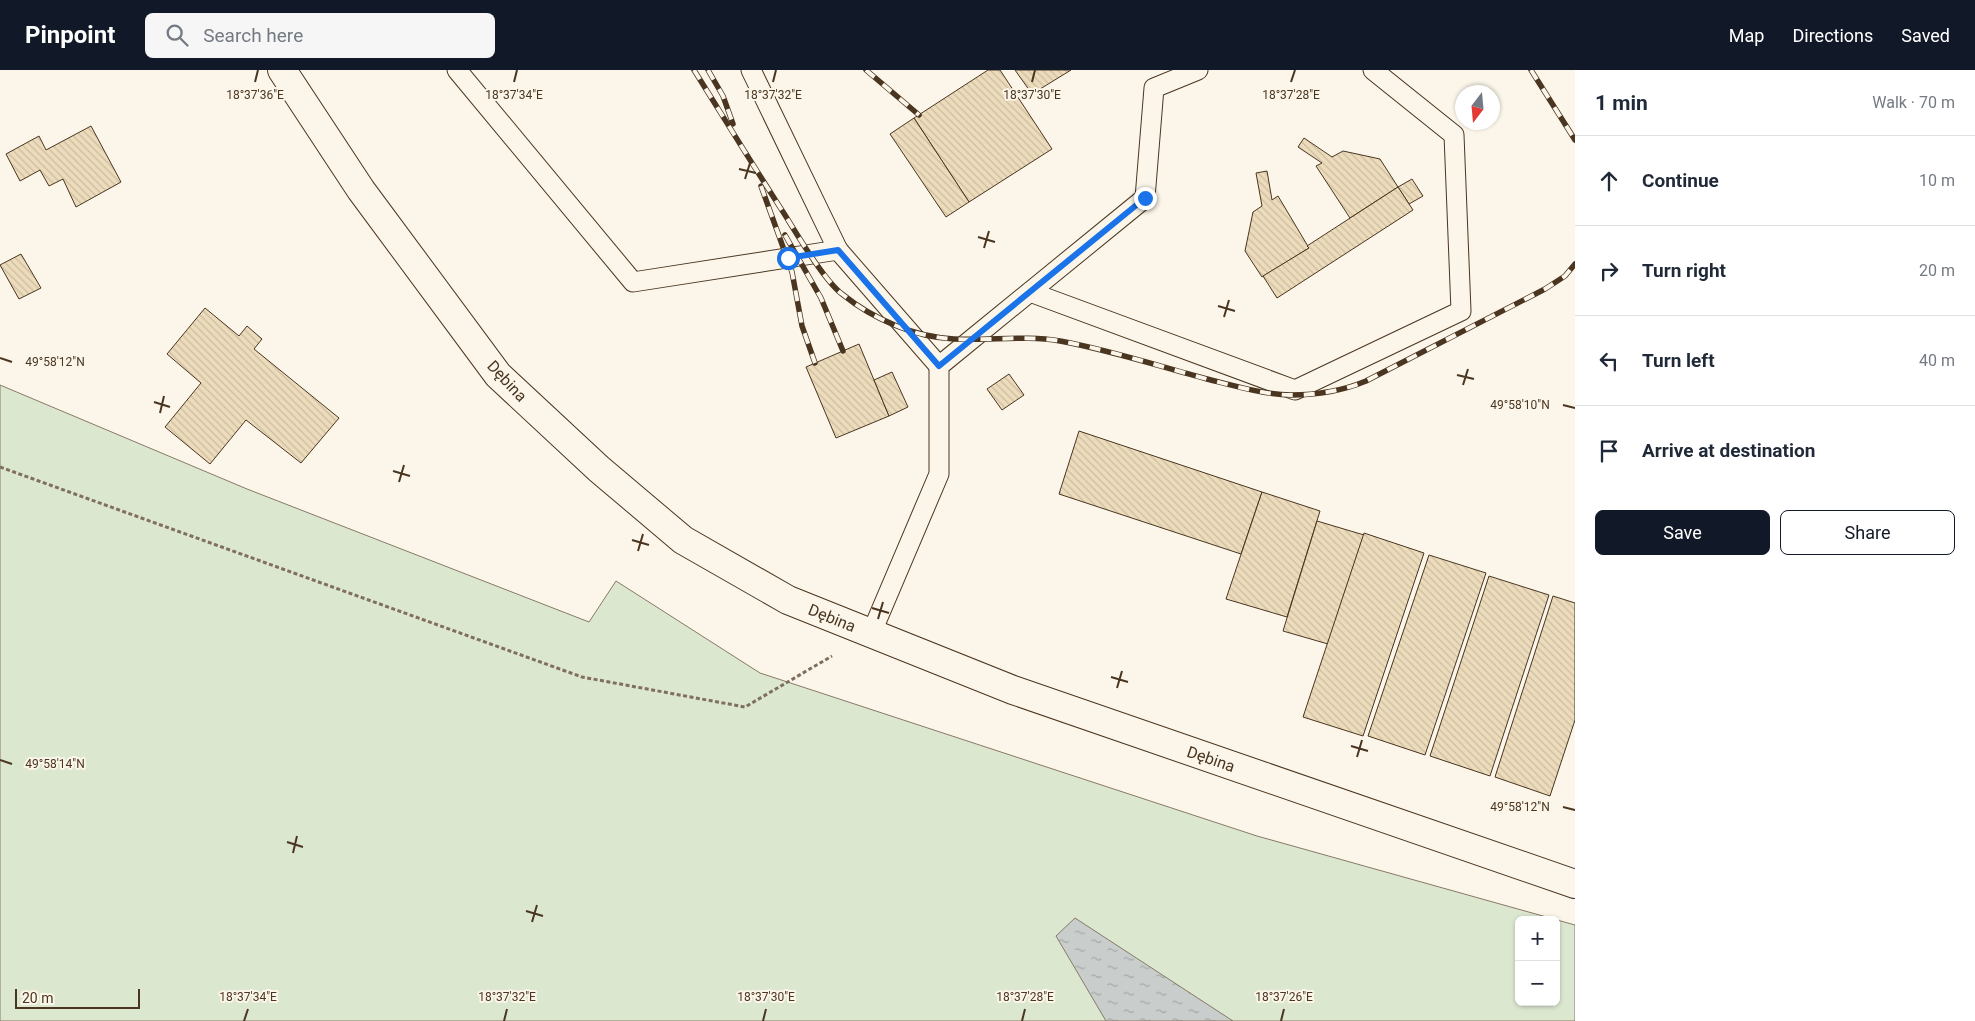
<!DOCTYPE html>
<html lang="en">
<head>
<meta charset="utf-8">
<style>
  :root { --surface:#fff; --page:#f6f6f7; --text:#1f2937; --muted:#747a83; --line:#e0e1e3; --accent:#111827 }
  body { margin:0; font-family:Roboto,sans-serif; background:var(--page); color:var(--text) }
  .controls { position:absolute; right:15px; bottom:15px; display:grid; overflow:hidden; border-radius:8px; box-shadow:0 1px 4px #0004 }
  .controls button { width:45px; height:45px; display:grid; place-items:center; padding:0; border:0; border-bottom:1px solid var(--line); background:var(--surface); color:var(--text); font:25px sans-serif }
  .compass { position:absolute; left:1455px; top:15px; width:45px; height:45px; border-radius:50%; background:var(--surface); box-shadow:0 1px 4px #0004; rotate:196deg }
  .scale { position:absolute; left:15px; bottom:12px; width:125px; box-sizing:border-box; padding-left:5px; border:2px solid #4a3520; border-top:0; font-size:14px; line-height:18px; white-space:nowrap; color:#4a3520; -webkit-text-stroke:4px #fbf6e9; paint-order:stroke }
  .stop { position:absolute; width:15px; height:15px; margin:-11px; border:4px solid #1a73e8; border-radius:50%; background:#fff }
  .stop.end { background:#1a73e8; border-color:#fff; box-shadow:0 1px 5px #0008 }
  .list { margin:0; padding:0; list-style:none }
  h2 { display:flex; justify-content:space-between; align-items:center; height:65px; margin:0; padding:0 20px; font-size:21px }
  h2 small { font-size:16px; font-weight:400; color:var(--muted) }
  .list li { display:grid; grid-template-columns:32px 1fr auto; gap:15px; align-items:center; box-sizing:border-box; height:90px; padding:0 20px; border-top:1px solid var(--line) }
  .list b { display:block; font-size:19px; white-space:nowrap }
  .list em { font-size:16px; font-style:normal; color:var(--muted) }
  .actions { display:flex; gap:10px; padding:15px 20px }
  .actions a { flex:1; padding:11px 0; border:1px solid var(--accent); border-radius:8px; text-align:center; font-size:18px; color:var(--accent) }
  .actions .main { background:var(--accent); color:#fff }
  .icon { flex:none; width:28px; height:28px; fill:none; stroke:currentColor; stroke-width:2; stroke-linecap:round; stroke-linejoin:round }
  .map { position:relative; flex:none; width:1575px; height:951px; overflow:hidden }
  header { display:flex; align-items:center; gap:30px; box-sizing:border-box; height:70px; padding:0 25px; background:var(--accent); color:#fff }
  header strong { font-size:24px }
  nav { display:flex; gap:28px; margin-inline-start:auto; font-size:18px }
  .search { width:350px; height:45px; background:var(--page); display:flex; align-items:center; gap:12px; box-sizing:border-box; padding:0 18px; border-radius:8px; color:var(--muted); font-size:19px }
  main { display:flex }
  aside { flex:1; background:var(--surface) }
  .map>svg:first-child { display:block }
  .green { fill:#dce7d0; stroke:#887966; fill-rule:evenodd }
  .water { fill:url(#water-ripples); stroke:#887966 }
  .building { fill:url(#building-back-hatch); stroke:#4a3520 }
  .lines { fill:none; stroke-linecap:round; stroke-linejoin:round }
  .service-casing { stroke:#4a3520; stroke-width:21 }
  .minor-casing { stroke:#4a3520; stroke-width:30 }
  .path { stroke:#7f6f5c; stroke-width:3; stroke-dasharray:4 2.5; stroke-linecap:butt }
  .service { stroke:#fbf6e9; stroke-width:19 }
  .minor { stroke:#fbf6e9; stroke-width:28 }
  .rail-casing { stroke:#4a3520; stroke-width:5.5 }
  .rail { stroke:#fbf6e9; stroke-width:4; stroke-dasharray:11; stroke-linecap:butt }
  .route { stroke:#1a73e8; stroke-width:6 }
  .ticks { fill:none; stroke:#4a3520; stroke-width:2 }
  .labels { text-anchor:middle; dominant-baseline:central; stroke-width:4; stroke-linejoin:round; paint-order:stroke }
  .street-label { font-size:16px; fill:#4a3520; stroke:#fbf6e9 }
  .ticks-label { font-size:12px; text-anchor:middle; fill:#4a3520; stroke:#fbf6e9; stroke-width:4; stroke-linejoin:round; paint-order:stroke }
</style>
</head>
<body>
<header>
<strong>Pinpoint</strong>
<div class="search"><svg class="icon" aria-label="search" viewBox="0 0 24 24"><circle cx="10" cy="10" r="6"/><path d="M15 15l6 6"/></svg>Search here</div>
<nav><a>Map</a><a>Directions</a><a>Saved</a></nav>
</header>
<main>
<div class="map">
<svg width="1575" height="951" viewBox="0 0 1575 951">
  <defs>
    <pattern id="water-ripples" width="26" height="14" patternUnits="userSpaceOnUse" patternTransform="scale(1.25)"><rect width="26" height="14" fill="#c9cecd"/><path d="M2 4q2-2 4 0t4 0M15 11q2-2 4 0t4 0" fill="none" stroke="#a5a8a6"/></pattern>
    <pattern id="building-back-hatch" width="6" height="6" patternUnits="userSpaceOnUse" patternTransform="scale(1.25)"><rect width="6" height="6" fill="#ecdcbc"/><path d="M-1 5l2 2M0 0l6 6M5-1l2 2" fill="none" stroke="#ccbda1"/></pattern>
  </defs>
  <rect width="100%" height="100%" fill="#fbf6e9"/>
  <path class="green" d="M0,315L247,419L589,552L616,511L760,603L1257,766L1575,855V951H0ZM1519,850H1556V932H1519Z"/>
  <path class="water" d="M1075,848L1233,951H1106L1056,866Z"/>
  <g class="building">
    <path d="M988,0H1000L1052,79L969,132L914,48Z"/>
    <path d="M1015,0H1071L1032,24Z"/>
    <path d="M914,48L969,132L946,147L890,64Z"/>
    <path d="M91,56L121,112L76,137L63,109L49,116L40,100L20,111L6,84L39,66L46,80Z"/>
    <path d="M1304,68L1332,87L1343,81L1380,89L1398,117L1350,148L1316,96L1322,93L1298,77Z"/>
    <path d="M1267,101L1272,130L1278,126L1309,178L1262,207L1245,181L1253,142L1262,136L1256,103Z"/>
    <path d="M1412,109L1423,126L1409,134L1398,117Z"/>
    <path d="M1398,117L1413,140L1277,228L1263,206L1309,178L1307,176Z"/>
    <path d="M21,184L41,218L19,229L0,195Z"/>
    <path d="M205,238L239,266L247,256L262,269L254,279L339,348L301,393L246,350L210,394L165,357L201,313L167,284Z"/>
    <path d="M859,274L889,346L836,368L806,297Z"/>
    <path d="M892,302L908,337L889,346L874,310Z"/>
    <path d="M1009,304L1024,325L1002,340L987,319Z"/>
    <path d="M1079,361L1262,422L1241,484L1059,424Z"/>
    <path d="M1262,422L1320,441L1287,547L1226,529Z"/>
    <path d="M1317,451L1364,465L1328,574L1283,561Z"/>
    <path d="M1364,463L1424,483L1363,666L1303,647Z"/>
    <path d="M1429,485L1486,503L1425,685L1368,666Z"/>
    <path d="M1489,506L1549,525L1490,706L1430,686Z"/>
    <path d="M1553,526L1575,533V650L1550,726L1495,707Z"/>
  </g>
  <g class="lines">
    <g class="service-casing">
      <g id="service">
        <path d="M457,0L633,212L838,180L939,296"/>
        <path d="M751,0L838,180"/>
        <path d="M1030,222L1295,320L1461,241L1454,65L1373,0"/>
        <path d="M871,564L939,404V296L1145,128L1154,18L1198,0"/>
      </g>
    </g>
    <g class="minor-casing">
      <path id="minor" d="M282,0L361,120L498,305L599,399L683,470L788,530L1013,620L1575,814"/>
    </g>
    <path class="path" d="M0,397L582,607L745,637L832,586"/>
    <use href="#service" class="service"/>
    <use href="#minor" class="minor"/>
    <g class="rail-casing">
      <g id="rail">
        <path d="M694,0C724,48 754,97 785,145C798,166 824,210 842,224C873,249 914,267 954,269C990,271 1025,265 1060,271C1110,280 1158,296 1207,309C1231,315 1265,325 1291,325C1317,325 1342,321 1366,311L1545,219L1565,206L1575,194"/>
        <path d="M708,0L723,26L733,54"/>
        <path d="M866,0L919,45"/>
        <path d="M1531,0L1575,70"/>
        <path d="M761,116L792,202L802,256L815,293"/>
        <path d="M785,165L821,228L843,281"/>
      </g>
    </g>
    <use href="#rail" class="rail"/>
  </g>
  <g class="lines">
    <path class="route" d="M788,188L838,180L939,296L1145,128"/>
  </g>
  <path class="ticks" d="M255,12L258,0M514,12L517,0M773,12L776,0M1032,12L1035,0M1291,12L1295,0M739,99L756,103M745,109L750,93M978,167L995,172M984,178L989,161M1218,236L1235,241M1224,247L1229,230M0,288L12,292M1457,305L1474,309M1463,315L1468,299M154,332L170,337M1563,335L1575,338M160,343L164,326M393,401L410,406M399,412L404,395M632,470L649,475M638,481L643,464M872,538L889,543M878,549L883,532M1111,607L1128,612M1117,618L1122,601M1351,676L1368,681M1357,687L1362,670M0,690L12,694M1563,737L1575,740M287,772L303,777M293,783L297,766M526,841L543,846M532,852L537,835M244,951L248,939M504,951L507,939M763,951L766,939M1022,951L1025,939M1281,951L1284,939"/>
  <g class="labels">
    <g class="street-label">
      <text transform="translate(507 311) rotate(47)">Dębina</text>
      <text transform="translate(832 548) rotate(22)">Dębina</text>
      <text transform="translate(1211 689) rotate(19)">Dębina</text>
    </g>
  </g>
  <g class="ticks-label">
    <text x="255" y="29">18°37'36"E</text>
    <text x="514" y="29">18°37'34"E</text>
    <text x="773" y="29">18°37'32"E</text>
    <text x="1032" y="29">18°37'30"E</text>
    <text x="1291" y="29">18°37'28"E</text>
    <text x="55" y="296">49°58'12"N</text>
    <text x="1520" y="339">49°58'10"N</text>
    <text x="55" y="698">49°58'14"N</text>
    <text x="1520" y="741">49°58'12"N</text>
    <text x="248" y="931">18°37'34"E</text>
    <text x="507" y="931">18°37'32"E</text>
    <text x="766" y="931">18°37'30"E</text>
    <text x="1025" y="931">18°37'28"E</text>
    <text x="1284" y="931">18°37'26"E</text>
  </g>
</svg>
<div class="controls">
<button>+</button>
<button>−</button>
</div>
<svg class="compass" viewBox="-18 -18 36 36"><path d="M0-13l5 13h-10z" fill="#e53935"/><path d="M0 13l5-13h-10z" fill="#747a83"/></svg>
<div class="scale">20 m</div>
<div class="stop" style="left:788px;top:188px"></div>
<div class="stop end" style="left:1145px;top:128px"></div>
</div>
<aside>
<h2>1 min<small>Walk · 70 m</small></h2>
<ul class="list">
<li><svg class="icon" aria-label="ahead" viewBox="0 0 24 24"><path d="M12 20V5M6 11l6-6 6 6"/></svg><div><b>Continue</b></div><em>10 m</em></li>
<li><svg class="icon" aria-label="right" viewBox="0 0 24 24"><path d="M7 20v-9h11M14 6l5 5-5 5"/></svg><div><b>Turn right</b></div><em>20 m</em></li>
<li><svg class="icon" aria-label="left" viewBox="0 0 24 24"><path d="M17 20v-9H6M10 6l-5 5 5 5"/></svg><div><b>Turn left</b></div><em>40 m</em></li>
<li><svg class="icon" aria-label="arrive" viewBox="0 0 24 24"><path d="M6 21V4h12l-3 4 3 4H6"/></svg><div><b>Arrive at destination</b></div></li>
</ul>
<div class="actions"><a class="main">Save</a><a>Share</a></div>
</aside>
</main>
</body>
</html>
